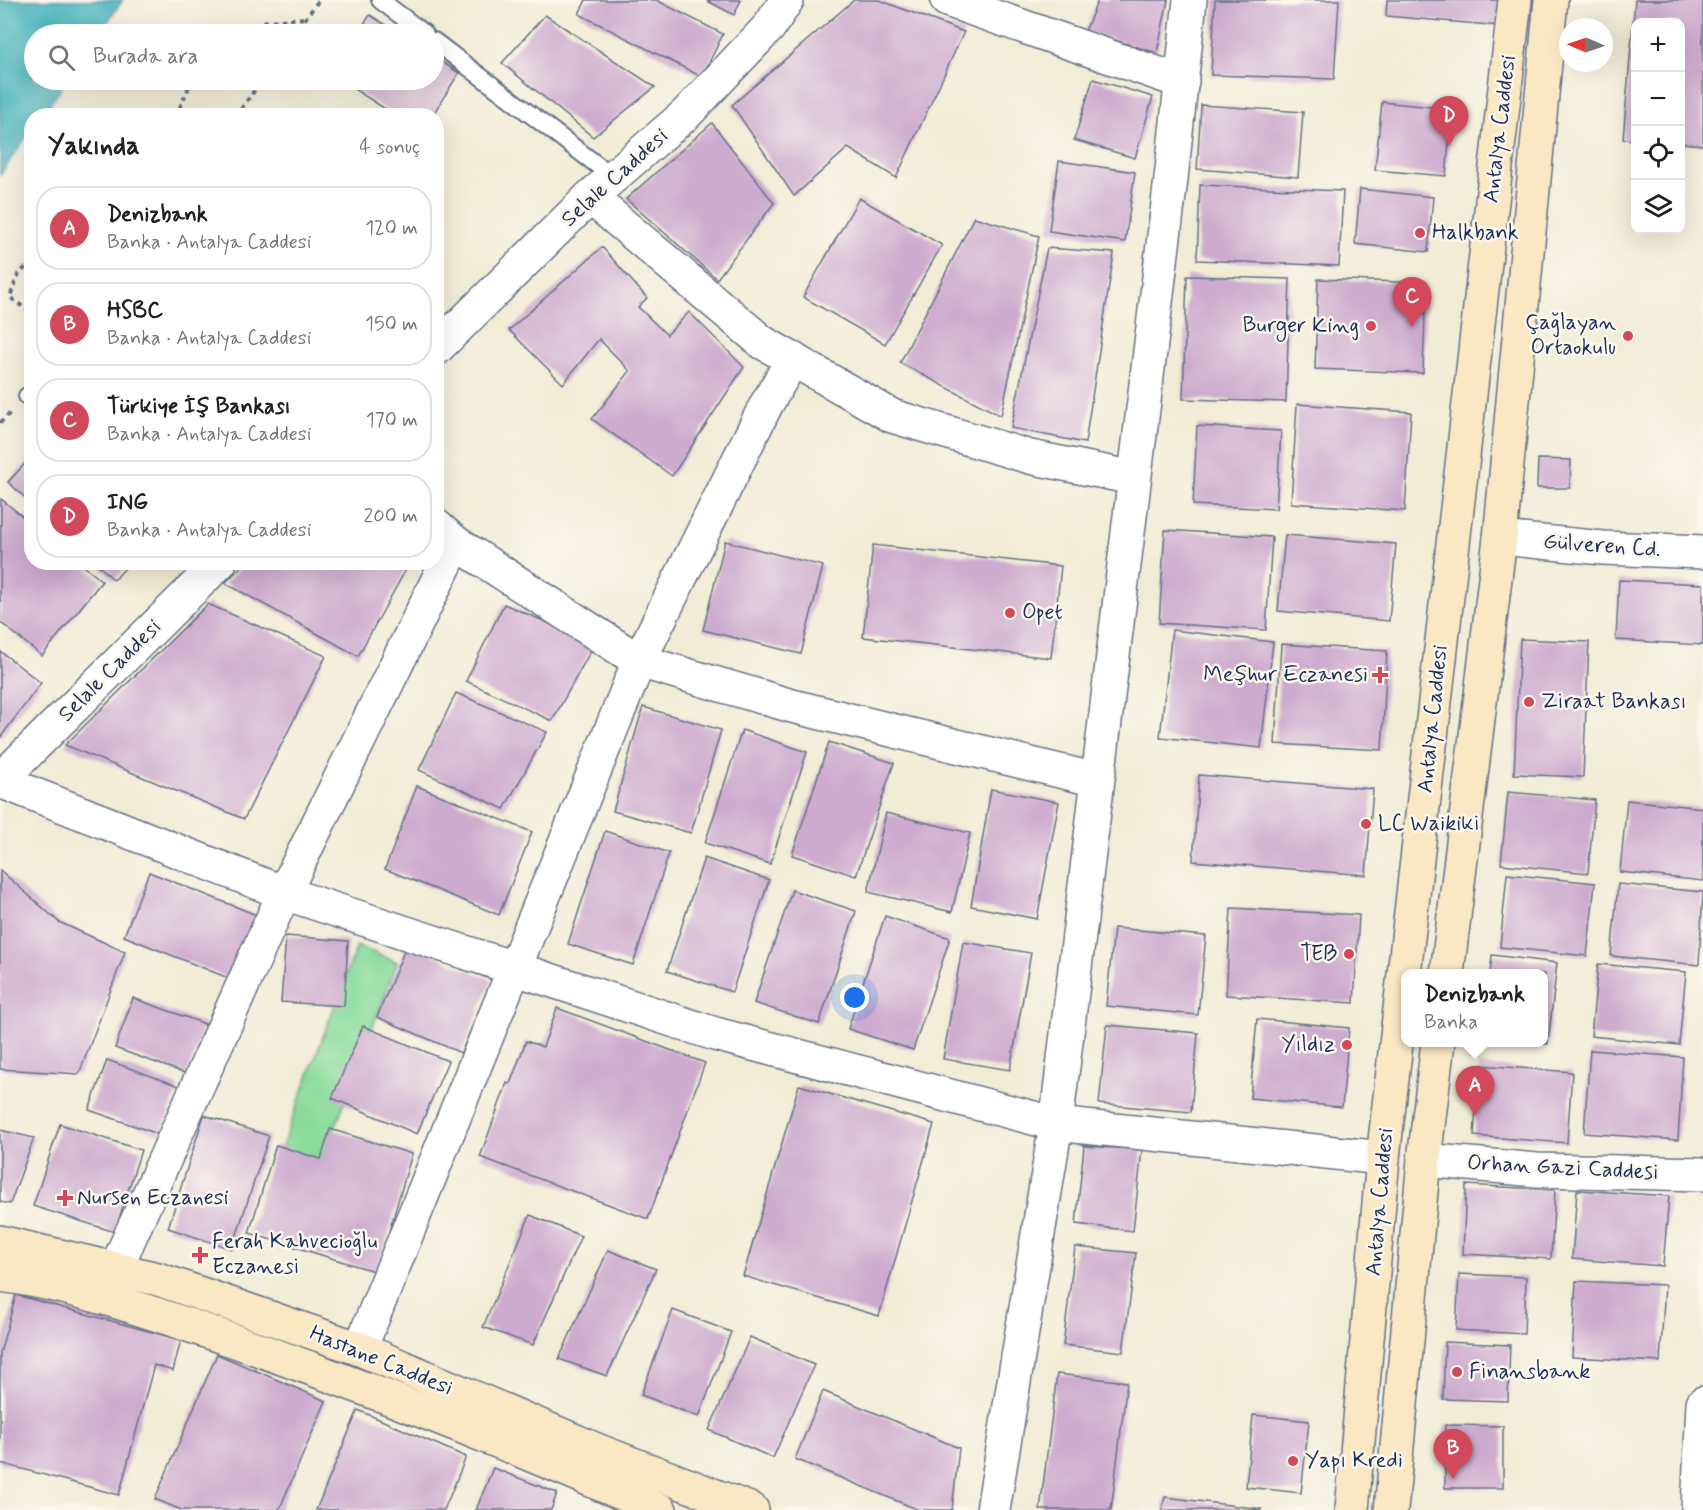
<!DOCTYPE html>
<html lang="tr">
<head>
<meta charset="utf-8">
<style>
  :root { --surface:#fff; --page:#f6f6f6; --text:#202124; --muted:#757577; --line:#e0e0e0; --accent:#d1495b }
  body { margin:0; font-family:Mynerve,sans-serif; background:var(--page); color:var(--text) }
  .controls { position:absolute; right:18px; top:18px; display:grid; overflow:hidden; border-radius:12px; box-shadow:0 6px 24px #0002 }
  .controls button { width:54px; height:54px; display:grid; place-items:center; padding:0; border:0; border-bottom:2px solid var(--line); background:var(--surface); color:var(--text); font:30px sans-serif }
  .compass { position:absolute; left:1559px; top:18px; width:54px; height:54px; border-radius:50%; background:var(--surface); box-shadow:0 6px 24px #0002; rotate:272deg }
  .you { position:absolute; left:855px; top:998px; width:21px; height:21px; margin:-15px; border:4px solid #fff; border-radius:50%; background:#1a73e8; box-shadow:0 0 0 9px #1a73e833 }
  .badge { display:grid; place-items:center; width:39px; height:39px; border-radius:50%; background:var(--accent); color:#fff; font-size:20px; font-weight:700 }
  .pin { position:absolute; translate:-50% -50px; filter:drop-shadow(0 2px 3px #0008) }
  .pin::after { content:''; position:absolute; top:32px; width:21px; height:18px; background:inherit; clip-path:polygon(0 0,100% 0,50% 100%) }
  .popup { position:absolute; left:1401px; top:969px; width:147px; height:78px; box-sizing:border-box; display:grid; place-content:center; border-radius:12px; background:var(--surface); filter:drop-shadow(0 2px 4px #0005); font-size:20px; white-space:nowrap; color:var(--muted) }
  .popup b { font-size:22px; color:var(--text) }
  .popup::after { content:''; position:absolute; left:50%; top:100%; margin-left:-12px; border:12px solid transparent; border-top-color:var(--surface) }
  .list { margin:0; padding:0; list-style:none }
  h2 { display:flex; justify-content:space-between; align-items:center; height:78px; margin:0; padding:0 24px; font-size:26px }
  h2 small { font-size:20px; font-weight:400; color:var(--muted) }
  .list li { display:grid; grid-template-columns:39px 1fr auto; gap:18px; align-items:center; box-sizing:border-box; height:84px; margin:0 12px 12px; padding:0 12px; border:2px solid var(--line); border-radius:24px }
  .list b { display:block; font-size:22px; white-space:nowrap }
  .list p { margin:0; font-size:20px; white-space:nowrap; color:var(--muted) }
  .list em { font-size:20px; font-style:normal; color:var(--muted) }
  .icon { flex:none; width:33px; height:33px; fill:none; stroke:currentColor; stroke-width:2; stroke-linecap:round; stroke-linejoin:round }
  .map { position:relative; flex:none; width:1703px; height:1510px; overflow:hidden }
  .search { position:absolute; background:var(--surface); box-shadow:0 6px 24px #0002; left:24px; top:24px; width:420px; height:66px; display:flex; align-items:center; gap:15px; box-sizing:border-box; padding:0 21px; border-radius:33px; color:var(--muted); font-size:22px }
  .panel { position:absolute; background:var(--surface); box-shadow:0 6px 24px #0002; left:24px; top:108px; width:420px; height:462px; border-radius:24px }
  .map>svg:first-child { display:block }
  .green { fill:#89db9c; stroke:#52857d; stroke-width:1.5 }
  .water { fill:#42b2bc; stroke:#2e708d; stroke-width:1.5 }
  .building { fill:#cdabcf }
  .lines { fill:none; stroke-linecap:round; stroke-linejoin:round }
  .service-casing { stroke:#667188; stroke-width:20 }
  .minor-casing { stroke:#667188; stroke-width:36 }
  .tertiary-casing { stroke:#667188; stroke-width:36 }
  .secondary-casing { stroke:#667188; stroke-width:36 }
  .path { stroke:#667188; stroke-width:4; stroke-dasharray:4.5 4.5; stroke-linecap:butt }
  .service { stroke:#fff; stroke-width:16 }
  .minor { stroke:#fff; stroke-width:33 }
  .tertiary { stroke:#fff; stroke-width:33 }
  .secondary { stroke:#fae7c3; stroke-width:33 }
  .poi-dot { fill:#d1495b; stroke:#fbf7ec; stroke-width:2 }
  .labels { text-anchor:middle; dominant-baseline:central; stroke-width:5; stroke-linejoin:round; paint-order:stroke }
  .street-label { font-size:22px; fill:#1b2f5e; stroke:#fbf7ec }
  .poi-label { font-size:22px; fill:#1b2f5e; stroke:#fbf7ec; text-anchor:start }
</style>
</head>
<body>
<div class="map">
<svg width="1703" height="1510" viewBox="0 0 1703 1510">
  <rect width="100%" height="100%" fill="#fbf7ec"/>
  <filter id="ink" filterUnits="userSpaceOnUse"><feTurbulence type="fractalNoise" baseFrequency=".0167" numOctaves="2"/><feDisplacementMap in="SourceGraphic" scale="12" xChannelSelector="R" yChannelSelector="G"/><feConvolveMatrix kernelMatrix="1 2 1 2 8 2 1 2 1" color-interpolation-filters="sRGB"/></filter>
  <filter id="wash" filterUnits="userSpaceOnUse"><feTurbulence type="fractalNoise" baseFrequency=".008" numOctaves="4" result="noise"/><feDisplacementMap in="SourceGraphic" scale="24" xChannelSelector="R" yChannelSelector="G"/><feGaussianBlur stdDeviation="1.35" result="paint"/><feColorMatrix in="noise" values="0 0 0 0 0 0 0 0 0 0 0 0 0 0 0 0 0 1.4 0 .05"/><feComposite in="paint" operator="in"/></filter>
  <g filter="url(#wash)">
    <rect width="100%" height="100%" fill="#f1ecd6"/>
    <path class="green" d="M357,946L397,962L309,1197L269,1181Z"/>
    <path class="water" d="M0,0H123L99,34H34V80H67L42,115L32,116L31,130L0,175Z"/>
    <g id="blocks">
      <g class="building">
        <path d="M586,0H656L723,34L702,77L579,14Z"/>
        <path d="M706,0H741L734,15Z"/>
        <path d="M854,0H879L964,32L896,178L848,148L794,196L732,105Z"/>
        <path d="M1098,0H1168L1157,53L1085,31Z"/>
        <path d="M1215,0H1339L1334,79L1211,75Z"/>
        <path d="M1387,0H1504L1501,26L1386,16Z"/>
        <path d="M1635,0H1703V145L1680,143V22H1636V140L1623,139Z"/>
        <path d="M370,15L400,34H357Z"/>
        <path d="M545,15L655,87L593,137L502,63Z"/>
        <path d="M434,57L459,73L432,116H396L340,80H434Z"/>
        <path d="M1093,79L1153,97L1135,158L1074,140Z"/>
        <path d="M1382,102L1452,109L1446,176L1375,170Z"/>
        <path d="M1201,105L1303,112L1298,177L1197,169Z"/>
        <path d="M712,123L774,203L717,279L626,199Z"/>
        <path d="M1059,161L1135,172L1125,242L1049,231Z"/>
        <path d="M1200,185L1343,191L1339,266L1197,260Z"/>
        <path d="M1360,189L1433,197L1428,252L1355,244Z"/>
        <path d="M859,198L942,245L885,344L803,297Z"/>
        <path d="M974,217L1039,236L1001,416L900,363Z"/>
        <path d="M602,247L647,298L638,307L667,335L689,312L744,367L672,476L592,419L630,371L599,339L563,384L509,330Z"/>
        <path d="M1047,248L1114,253L1085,443L1011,428Z"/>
        <path d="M1187,276L1290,279L1286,402L1183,399Z"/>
        <path d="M1318,279L1426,283L1423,373L1315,369Z"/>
        <path d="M1297,404L1411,412L1405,511L1291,503Z"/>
        <path d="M1197,426L1281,431L1276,509L1193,505Z"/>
        <path d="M32,456V504L8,482Z"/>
        <path d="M1538,459L1571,460L1570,488H1537Z"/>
        <path d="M1,499L32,524V562H79L102,581L42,656L0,622Z"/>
        <path d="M1165,530L1272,537L1266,630L1159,623Z"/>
        <path d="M1285,535L1396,544L1389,621L1278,611Z"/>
        <path d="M725,541L823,566L801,654L703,630Z"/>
        <path d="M873,545L1061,566L1051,658L863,637Z"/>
        <path d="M95,562H131L114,580Z"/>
        <path d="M246,562H410L358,656L225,583Z"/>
        <path d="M1619,580L1703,584V645L1616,640Z"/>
        <path d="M208,604L326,656L244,819L65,745Z"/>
        <path d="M504,604L595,643L552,721L466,681Z"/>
        <path d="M1172,630L1273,642L1261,748L1160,737Z"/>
        <path d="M1520,639L1589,642L1583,777L1514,774Z"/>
        <path d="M1281,644L1387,651L1382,750L1275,744Z"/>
        <path d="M0,651L41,683L0,738Z"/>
        <path d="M456,693L547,732L504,809L419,770Z"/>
        <path d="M643,707L721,730L691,833L613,811Z"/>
        <path d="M742,730L807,752L770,864L705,843Z"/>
        <path d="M829,742L894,763L856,876L792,855Z"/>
        <path d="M1199,775L1373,789L1366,875L1193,861Z"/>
        <path d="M417,786L532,832L499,915L385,869Z"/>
        <path d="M991,789L1059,802L1037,919L971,906Z"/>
        <path d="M1508,792L1595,800L1588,873L1501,864Z"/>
        <path d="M1627,800L1703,808V881L1620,872Z"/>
        <path d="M886,813L970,833L952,912L868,892Z"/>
        <path d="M605,831L669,853L633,965L568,944Z"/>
        <path d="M704,858L769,880L732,992L667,971Z"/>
        <path d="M0,870L59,922L125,952L79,1074L0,1069Z"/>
        <path d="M149,872L259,916L233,980L124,936Z"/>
        <path d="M1507,874L1595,883L1587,956L1500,947Z"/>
        <path d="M1618,884L1703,892L1699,965L1611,956Z"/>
        <path d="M792,890L856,911L819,1024L754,1003Z"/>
        <path d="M1231,908L1359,915L1354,1003L1226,995Z"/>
        <path d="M885,916L950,938L913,1050L848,1029Z"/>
        <path d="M1114,928L1206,936L1198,1015L1106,1006Z"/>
        <path d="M286,936L348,941L344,1006L281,1002Z"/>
        <path d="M963,942L1031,953L1010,1070L943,1059Z"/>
        <path d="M407,944L492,980L461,1053L377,1017Z"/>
        <path d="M1492,955L1557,963L1548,1044H1544V974H1490Z"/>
        <path d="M1598,964L1686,972L1679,1045L1591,1036Z"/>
        <path d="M133,998L205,1024L187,1074L115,1048Z"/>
        <path d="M557,1008L705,1063L648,1219L480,1157L507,1083L510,1084L526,1041L543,1047Z"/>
        <path d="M1257,1019L1349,1028L1342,1107L1250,1098Z"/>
        <path d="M1107,1025L1198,1033L1191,1112L1099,1104Z"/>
        <path d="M363,1026L448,1061L417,1134L332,1098Z"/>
        <path d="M1590,1050L1683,1057L1678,1140L1584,1133Z"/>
        <path d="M107,1060L179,1086L161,1135L89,1110Z"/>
        <path d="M1479,1065L1572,1072L1567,1143L1474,1136Z"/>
        <path d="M799,1085L934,1124L879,1316L743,1276Z"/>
        <path d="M204,1115L269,1136L232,1249L168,1228Z"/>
        <path d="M60,1124L141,1150L115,1232L33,1206Z"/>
        <path d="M330,1129L412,1154L377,1272L249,1233L276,1145L321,1159Z"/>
        <path d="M0,1130L34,1138L10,1204L0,1202Z"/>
        <path d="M1084,1146L1142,1150L1133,1231L1076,1224Z"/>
        <path d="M1466,1185L1555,1190L1551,1259L1463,1254Z"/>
        <path d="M1577,1190L1669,1196L1663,1266L1572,1259Z"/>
        <path d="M530,1215L581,1236L533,1345L483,1327Z"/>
        <path d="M1075,1247L1136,1253L1123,1352L1063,1345Z"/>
        <path d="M608,1250L656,1269L607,1376L559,1359Z"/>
        <path d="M1459,1274L1526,1277L1524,1334L1456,1330Z"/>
        <path d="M1576,1281L1665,1285L1660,1362L1572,1357Z"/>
        <path d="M16,1295L181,1340L173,1371L154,1365L119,1495L0,1463V1353Z"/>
        <path d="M673,1310L731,1332L699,1417L641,1395Z"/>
        <path d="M750,1337L814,1365L773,1458L709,1430Z"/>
        <path d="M1445,1342L1510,1345L1508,1401L1443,1399Z"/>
        <path d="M217,1354L326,1401L279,1510H181L155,1499Z"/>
        <path d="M1057,1374L1127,1382L1111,1510H1040Z"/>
        <path d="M823,1391L959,1448L952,1510H919L795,1459Z"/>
        <path d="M358,1410L466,1457L444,1510H316Z"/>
        <path d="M1253,1415L1309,1421L1301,1493L1246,1487Z"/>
        <path d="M1445,1425L1503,1426V1488H1445Z"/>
        <path d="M493,1468L557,1493L551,1510H476Z"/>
        <path d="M1165,1497L1261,1509V1510H1162Z"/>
      </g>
    </g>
  </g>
  <g filter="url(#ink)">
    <use href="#blocks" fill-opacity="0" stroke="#667188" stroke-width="1.5"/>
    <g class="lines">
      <g class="service-casing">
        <g id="service">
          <path d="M380,0L425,34"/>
          <path d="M434,41L613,177"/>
          <path d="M27,396L32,400"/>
        </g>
      </g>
      <g class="minor-casing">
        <g id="minor">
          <path d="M947,0L1182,82"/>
          <path d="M590,197L762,342L892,416L1030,457L1134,478"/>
          <path d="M436,349L590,197L686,114L769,27L787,0"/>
          <path d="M436,526L456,543L639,661L792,706L1097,780"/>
          <path d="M1500,538L1603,548L1703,552"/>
          <path d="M0,780L220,562"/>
          <path d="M0,781L284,893L715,1034L1056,1124L1383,1158"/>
          <path d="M116,1268L284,893L456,543"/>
          <path d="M360,1349L639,661L766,405L793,359"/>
          <path d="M993,1510L1056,1124L1171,179L1190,0"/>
          <path d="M1698,1510L1703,1403"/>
        </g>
      </g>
      <g class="tertiary-casing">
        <path id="tertiary" d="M1424,1160L1537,1170L1703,1174"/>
      </g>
      <g class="secondary-casing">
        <g id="secondary">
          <path d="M1447,974L1500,538L1551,0"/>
          <path d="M0,1242L158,1279L360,1349L599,1451L752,1510"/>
          <path d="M0,1275C73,1284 162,1316 232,1340C377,1391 519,1448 660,1510"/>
          <path d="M1352,1510L1383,1158L1515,0"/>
          <path d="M1391,1510L1424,1160L1438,1042"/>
        </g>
      </g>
      <g class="path">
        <path d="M239,34L266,21L306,18"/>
        <path d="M294,34L319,0"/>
        <path d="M176,116L192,80"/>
        <path d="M236,116L262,80"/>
        <path d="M32,261L18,275L10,297L32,314"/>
        <path d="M0,423L10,413"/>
      </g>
      <use href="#service" class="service"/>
      <use href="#minor" class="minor"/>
      <use href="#tertiary" class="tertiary"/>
      <use href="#secondary" class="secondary"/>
    </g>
  </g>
  <g class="poi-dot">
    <circle cx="1420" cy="233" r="6"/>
    <circle cx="1371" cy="326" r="6"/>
    <circle cx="1628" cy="336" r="6"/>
    <circle cx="1010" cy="613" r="6"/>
    <path d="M1377 666h6v6h6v6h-6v6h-6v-6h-6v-6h6z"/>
    <circle cx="1529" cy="702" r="6"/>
    <circle cx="1366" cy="824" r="6"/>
    <circle cx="1349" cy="954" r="6"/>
    <circle cx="1347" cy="1045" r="6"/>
    <path d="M62 1189h6v6h6v6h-6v6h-6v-6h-6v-6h6z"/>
    <path d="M197 1246h6v6h6v6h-6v6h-6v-6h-6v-6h6z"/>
    <circle cx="1457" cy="1372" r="6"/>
    <circle cx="1293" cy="1461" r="6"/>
  </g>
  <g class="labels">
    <g class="street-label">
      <text transform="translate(1500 129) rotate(-83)">Antalya Caddesi</text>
      <text transform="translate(615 178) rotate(-42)">Selale Caddesi</text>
      <text transform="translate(1602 546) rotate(4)">Gülveren Cd.</text>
      <text transform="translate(110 671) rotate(-45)">Selale Caddesi</text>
      <text transform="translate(1433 719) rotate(-84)">Antalya Caddesi</text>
      <text transform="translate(1563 1168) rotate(3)">Orhan Gazi Caddesi</text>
      <text transform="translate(1380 1202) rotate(-85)">Antalya Caddesi</text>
      <text transform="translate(381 1361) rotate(22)">Hastane Caddesi</text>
    </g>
    <g class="poi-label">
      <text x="1432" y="233">Halkbank</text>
      <text x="1616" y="323" text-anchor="end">Çağlayan<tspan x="1616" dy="25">Ortaokulu</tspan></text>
      <text x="1359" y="326" text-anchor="end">Burger King</text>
      <text x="1022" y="613">Opet</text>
      <text x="1368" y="675" text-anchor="end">Meşhur Eczanesi</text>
      <text x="1541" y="702">Ziraat Bankası</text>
      <text x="1378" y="824">LC Waikiki</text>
      <text x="1337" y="954" text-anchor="end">TEB</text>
      <text x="1335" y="1045" text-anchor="end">Yıldız</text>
      <text x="77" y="1198">Nursen Eczanesi</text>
      <text x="212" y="1242">Ferah Kahvecioğlu<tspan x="212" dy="25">Eczanesi</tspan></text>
      <text x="1469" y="1372">Finansbank</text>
      <text x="1305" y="1461">Yapı Kredi</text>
    </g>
  </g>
</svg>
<div class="controls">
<button>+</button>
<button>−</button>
<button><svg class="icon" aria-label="locate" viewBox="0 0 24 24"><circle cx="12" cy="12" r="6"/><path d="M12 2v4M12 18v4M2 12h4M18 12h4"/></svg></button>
<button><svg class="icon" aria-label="layers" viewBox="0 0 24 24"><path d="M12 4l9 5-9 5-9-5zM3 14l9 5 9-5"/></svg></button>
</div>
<svg class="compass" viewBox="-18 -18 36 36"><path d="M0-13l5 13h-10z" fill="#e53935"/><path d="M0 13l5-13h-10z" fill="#757577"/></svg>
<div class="you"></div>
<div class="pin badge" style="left:1475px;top:1116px">A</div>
<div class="popup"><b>Denizbank</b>Banka</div>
<div class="pin badge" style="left:1453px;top:1479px">B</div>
<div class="pin badge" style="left:1412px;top:327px">C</div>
<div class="pin badge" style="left:1449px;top:146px">D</div>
<div class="search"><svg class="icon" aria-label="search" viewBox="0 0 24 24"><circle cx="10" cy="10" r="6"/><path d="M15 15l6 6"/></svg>Burada ara</div>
<section class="panel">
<h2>Yakında<small>4 sonuç</small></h2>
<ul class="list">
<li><span class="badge">A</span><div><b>Denizbank</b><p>Banka · Antalya Caddesi</p></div><em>120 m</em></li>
<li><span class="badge">B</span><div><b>HSBC</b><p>Banka · Antalya Caddesi</p></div><em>150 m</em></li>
<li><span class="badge">C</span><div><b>Türkiye İş Bankası</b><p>Banka · Antalya Caddesi</p></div><em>170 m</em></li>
<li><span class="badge">D</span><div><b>ING</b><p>Banka · Antalya Caddesi</p></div><em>200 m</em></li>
</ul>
</section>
</div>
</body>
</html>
